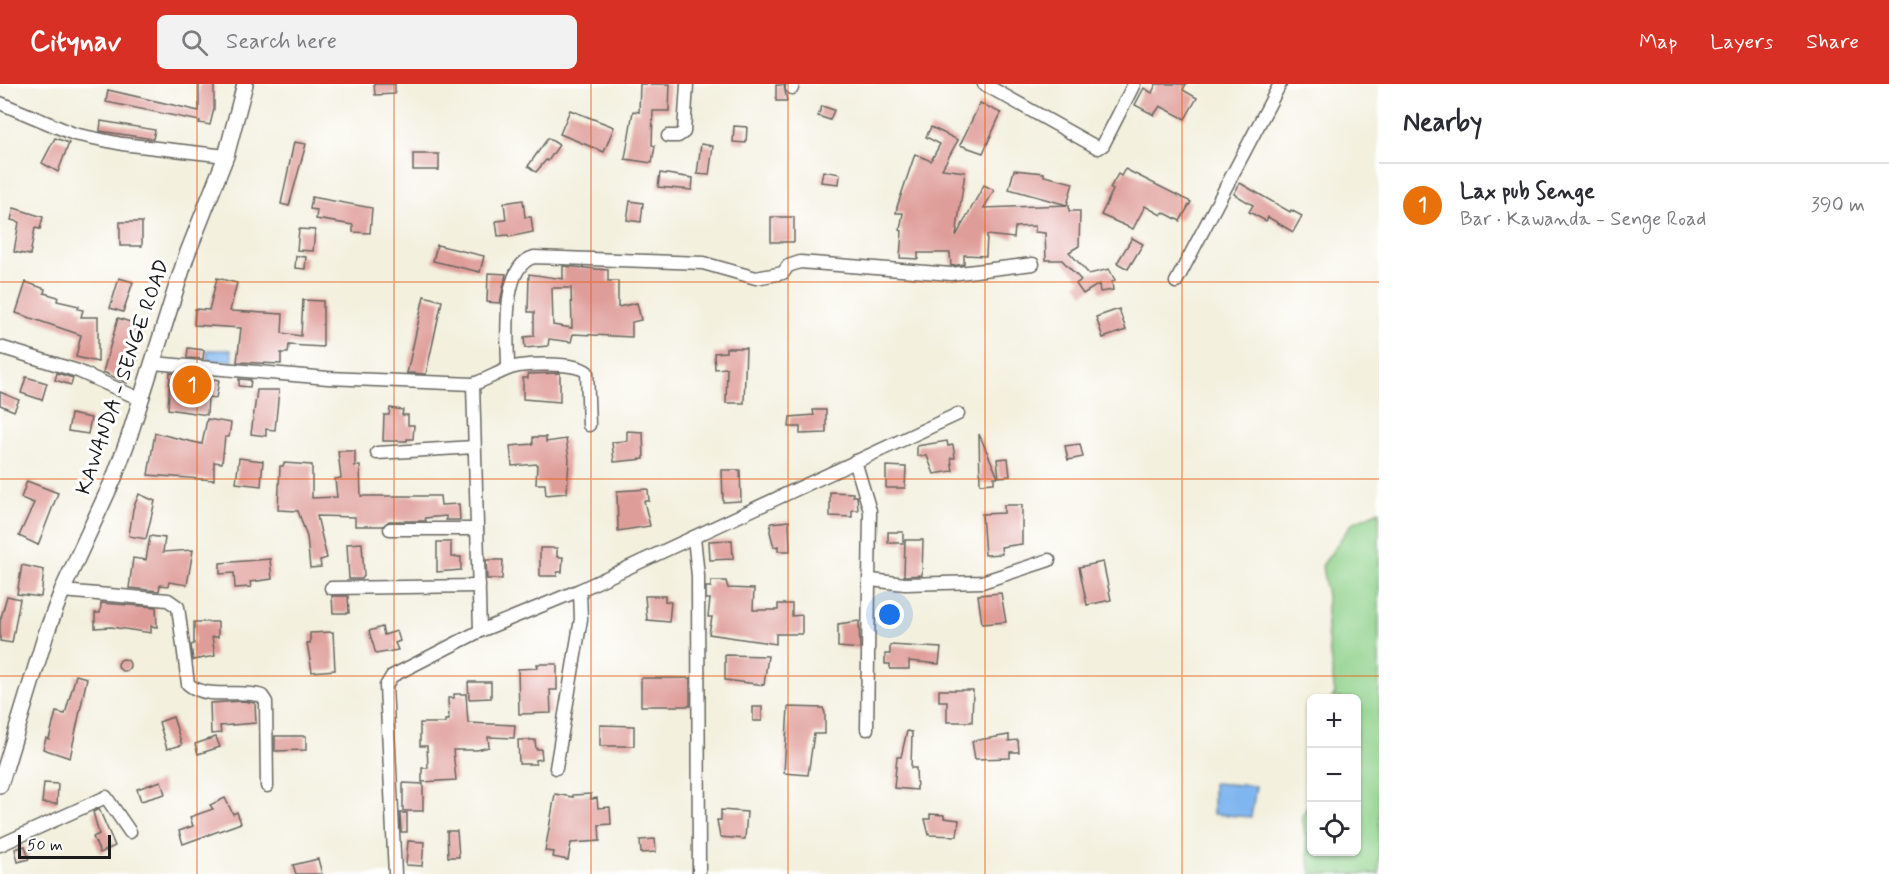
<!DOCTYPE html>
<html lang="en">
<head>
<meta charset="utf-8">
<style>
  :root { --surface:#fff; --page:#f2f2f3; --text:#2b2b33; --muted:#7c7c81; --line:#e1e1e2; --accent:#d93025 }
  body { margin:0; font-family:Mynerve,sans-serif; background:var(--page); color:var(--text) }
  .controls { position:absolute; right:18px; bottom:18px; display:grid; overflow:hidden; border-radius:9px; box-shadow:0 2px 4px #0004 }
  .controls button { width:54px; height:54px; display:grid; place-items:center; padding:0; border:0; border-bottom:2px solid var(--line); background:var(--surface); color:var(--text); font:30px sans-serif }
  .scale { position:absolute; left:18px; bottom:15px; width:93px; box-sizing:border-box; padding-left:6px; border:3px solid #1c1c1c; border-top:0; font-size:16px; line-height:21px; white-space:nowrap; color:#1c1c1c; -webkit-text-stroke:4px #fff; paint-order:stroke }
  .you { position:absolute; left:890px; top:531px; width:21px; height:21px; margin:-15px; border:4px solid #fff; border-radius:50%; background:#1a73e8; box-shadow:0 0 0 9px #1a73e833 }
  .badge { display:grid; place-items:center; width:39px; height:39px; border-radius:50%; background:var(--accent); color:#fff; font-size:20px; font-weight:700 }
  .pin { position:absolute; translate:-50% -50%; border:3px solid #fff; box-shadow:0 2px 6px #0006 }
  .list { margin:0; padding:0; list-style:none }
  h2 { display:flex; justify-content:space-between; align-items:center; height:78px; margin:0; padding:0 24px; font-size:26px }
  h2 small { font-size:20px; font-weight:400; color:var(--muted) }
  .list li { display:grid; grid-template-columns:39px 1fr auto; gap:18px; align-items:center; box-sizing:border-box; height:84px; padding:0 24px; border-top:2px solid var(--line) }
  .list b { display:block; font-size:22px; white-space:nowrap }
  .list p { margin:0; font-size:20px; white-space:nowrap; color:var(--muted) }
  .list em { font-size:20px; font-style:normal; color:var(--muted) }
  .icon { flex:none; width:33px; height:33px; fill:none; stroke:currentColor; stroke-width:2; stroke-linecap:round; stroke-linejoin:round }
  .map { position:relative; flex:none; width:1379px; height:790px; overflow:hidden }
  header { display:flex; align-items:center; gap:36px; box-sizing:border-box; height:84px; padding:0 30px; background:var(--accent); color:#fff }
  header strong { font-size:28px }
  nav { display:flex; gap:33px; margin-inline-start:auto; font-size:21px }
  .search { width:420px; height:54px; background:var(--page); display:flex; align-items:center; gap:15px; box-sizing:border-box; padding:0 21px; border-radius:9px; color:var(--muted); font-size:22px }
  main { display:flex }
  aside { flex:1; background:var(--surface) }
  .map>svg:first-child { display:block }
  .green { fill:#8dd088; stroke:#547652; stroke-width:1.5 }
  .water { fill:#80b6ef; stroke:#4e6986; stroke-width:1.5 }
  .building { fill:#df9d99; fill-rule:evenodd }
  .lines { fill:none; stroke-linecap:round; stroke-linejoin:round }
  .minor-casing { stroke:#676660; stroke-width:15 }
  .tertiary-casing { stroke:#676660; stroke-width:18 }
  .minor { stroke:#fff; stroke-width:12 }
  .tertiary { stroke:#fff; stroke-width:15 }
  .grid { fill:none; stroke:#e8590c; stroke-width:1.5; stroke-opacity:0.55 }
  .labels { text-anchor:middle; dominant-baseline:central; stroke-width:6; stroke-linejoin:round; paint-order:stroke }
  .street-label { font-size:21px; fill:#1c1c1c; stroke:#fff }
</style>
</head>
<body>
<header>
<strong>Citynav</strong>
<div class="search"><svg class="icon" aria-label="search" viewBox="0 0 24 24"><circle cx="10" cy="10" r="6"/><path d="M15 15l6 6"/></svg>Search here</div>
<nav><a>Map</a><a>Layers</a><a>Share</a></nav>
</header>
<main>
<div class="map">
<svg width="1379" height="790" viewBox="0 0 1379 790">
  <rect width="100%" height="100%" fill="#fff"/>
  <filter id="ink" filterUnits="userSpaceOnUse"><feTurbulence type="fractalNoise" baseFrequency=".0167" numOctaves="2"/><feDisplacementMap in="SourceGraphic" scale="12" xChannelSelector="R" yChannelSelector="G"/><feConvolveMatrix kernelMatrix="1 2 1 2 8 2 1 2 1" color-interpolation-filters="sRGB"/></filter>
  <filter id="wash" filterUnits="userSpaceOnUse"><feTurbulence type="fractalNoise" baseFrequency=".008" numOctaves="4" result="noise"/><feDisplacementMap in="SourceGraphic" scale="24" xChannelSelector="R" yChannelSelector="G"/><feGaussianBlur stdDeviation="1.35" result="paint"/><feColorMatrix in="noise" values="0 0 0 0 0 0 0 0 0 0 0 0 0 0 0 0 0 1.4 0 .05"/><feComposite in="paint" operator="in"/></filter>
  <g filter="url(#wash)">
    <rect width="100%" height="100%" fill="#f3f0de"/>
    <path class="green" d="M1379,427V790H1311L1302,732L1311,717L1312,768H1356V614H1332L1335,610L1327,548V512L1322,482L1352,439Z"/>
    <g class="water">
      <path d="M207,266H231L233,278L207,277Z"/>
      <path d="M1213,699L1256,702L1251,733L1213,730Z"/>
    </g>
    <g id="blocks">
      <g class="building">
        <path d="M199,0H214V25L210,41L199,39L200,37L106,18L108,6L199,27Z"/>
        <path d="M374,0H395V10L375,11Z"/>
        <path d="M640,0H670L669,27H653L652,61L655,62L652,79L625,75L633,27L639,28Z"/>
        <path d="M1156,0H1186L1183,6L1197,14L1185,35L1160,22L1154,31L1135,21L1144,4L1152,9Z"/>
        <path d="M776,1H784L787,17H776Z"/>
        <path d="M980,19L1001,29L983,69L960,61Z"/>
        <path d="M822,22L834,26L830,36L818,32Z"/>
        <path d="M570,26L614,43L604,68L560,50Z"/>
        <path d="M101,37L155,46L153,55L100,47Z"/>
        <path d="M734,42L747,43L746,59L733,58Z"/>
        <path d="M931,43L958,56L942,85L965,88L956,152L984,101L994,106L984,124L1069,121V127H1080L1079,162L1069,168L1089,190L1109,185L1115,196L1112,198L1113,206L1100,208L1099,200L1083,210L1076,200L1081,196L1062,176H1046L1045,149L1035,148V142L1015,143L1014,154L987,151L986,172L964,171V180L951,182L950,169H918V175L900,174L902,147L900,146L903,129H896L897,123L915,70L931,77L940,60L926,53Z"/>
        <path d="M55,54L69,59L58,88L42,79Z"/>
        <path d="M548,54L559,61L548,77L546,76L536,88L528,82Z"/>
        <path d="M294,58L306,60L289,122L281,120Z"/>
        <path d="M701,60L713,62L709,91L697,90Z"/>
        <rect x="413" y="70" width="26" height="16"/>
        <path d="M1125,85L1191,118L1180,137L1163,128L1161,131L1145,122L1133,145L1101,131L1113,106L1110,104L1118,90L1121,92Z"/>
        <path d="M1014,86L1044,89V92L1073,99L1067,121L1009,105Z"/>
        <path d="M823,87L840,90L839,100L821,98Z"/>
        <path d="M660,89L693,94L692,106L658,103Z"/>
        <path d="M1240,99L1290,128L1291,126L1302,132L1293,148L1268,133L1266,137L1249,128L1253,121L1234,110Z"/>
        <path d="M312,113L372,124L370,149L353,148V141L316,135L317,126L310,125Z"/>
        <path d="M523,116L525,133H531L533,148L509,153L508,151L498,152L496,137L506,136L504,119Z"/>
        <path d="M630,117L643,119L641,138L627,136Z"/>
        <path d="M14,124L43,133L40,145L35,144L30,171L14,168L19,138L11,136Z"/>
        <rect x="771" y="133" width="23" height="25"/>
        <rect x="120" y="138" width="22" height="24"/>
        <path d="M299,145L315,146L313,167L297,166Z"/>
        <path d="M1132,154L1143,160L1128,185L1117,179Z"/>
        <path d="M437,161L484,172L480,188L433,177Z"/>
        <path d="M296,172L306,173L305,185L295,184Z"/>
        <path d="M563,182L608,186V197H618V223L637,219L641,236L632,238V253L573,250L571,258L549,255L548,262L525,264L524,253L534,252V228H528L529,190L563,195ZM552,204H571L572,244L553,241Z"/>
        <path d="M488,189L506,190L500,219L487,218Z"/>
        <path d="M119,194L133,198L123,228L110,224Z"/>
        <path d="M217,194L237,199L230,227L283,230L282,249L301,252L303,216L323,217V263L289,261L288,269H281V280L237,278L241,244L194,241L195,225L209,226Z"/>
        <path d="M26,198L45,205L44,209L58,213L57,217L79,222L78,225L83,226L81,233H98V278L76,273L81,251L16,229Z"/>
        <path d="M424,212L442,217L426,290L407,289Z"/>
        <path d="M1119,225L1126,246L1103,254L1096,233Z"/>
        <path d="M118,234L145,243L135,273L138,275L127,299L103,288Z"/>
        <path d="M188,264L204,266L203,275L187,274Z"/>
        <path d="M726,264H746L744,319H726L727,284L715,285L714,269L726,268Z"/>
        <path d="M57,289L73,294L71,301L55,296Z"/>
        <path d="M170,289L219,296L216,314L208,313L207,331L168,325Z"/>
        <path d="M560,289V318L523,315V294H528V290Z"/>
        <path d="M26,293L47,299L42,316L21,309Z"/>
        <path d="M239,295L251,296L250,303L239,302Z"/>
        <path d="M257,306H279L275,346L266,345V352L251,350Z"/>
        <path d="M0,308L19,316L14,327L0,321Z"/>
        <path d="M390,324L403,326L402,331H408V341H414L413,355H407V357H383L384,331H389Z"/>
        <path d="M813,326H826V349L800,350V343H789L790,333L814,331Z"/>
        <path d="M71,330L91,334L88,350L68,347Z"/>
        <path d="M207,335L231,339L229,353H225L222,379L214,378V396L148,391L155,349L202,360Z"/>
        <path d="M627,347L643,348L644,375L614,378L612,358L627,357Z"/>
        <path d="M979,350L998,393H994V399L980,400Z"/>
        <path d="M533,353H546V358L566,355L569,375L567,409L546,411L545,400H536L537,380L512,382L510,362L533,360Z"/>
        <path d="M947,357L948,362L953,361L955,374H951L953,387L934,390L927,372H917V362Z"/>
        <path d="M1080,360L1083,373L1068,376L1065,362Z"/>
        <path d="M338,367H355V382H360L361,412H440L441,421L459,420L460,436H446V432L425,434L426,437H389L383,442H355V433L317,432L327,474L320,476L321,483L310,484L307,453L298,427L278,426L280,382H283L284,379L312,381V414L337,413L335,395L341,394Z"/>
        <path d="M239,374L263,377L261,402L236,399Z"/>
        <path d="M1008,374L1010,392L999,393L997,375Z"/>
        <path d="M886,382L906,383L905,404H886Z"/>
        <path d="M722,386H740L741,417L723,418Z"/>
        <path d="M27,397L58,409L38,461L19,452L34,419L21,414Z"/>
        <path d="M648,405L649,417H644L650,442L618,447L617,407Z"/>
        <path d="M830,408L853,409V412H857L858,426H852V433L830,432Z"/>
        <path d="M139,410L155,417L146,455L129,452L133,425Z"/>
        <path d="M1004,421H1022V460L1001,463L1002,470L985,471L982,430L1004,429Z"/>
        <path d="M789,437L790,467H778V462L774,463L770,448L771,439Z"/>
        <rect x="888" y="448" width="15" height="11"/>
        <path d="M150,452L165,454L163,468L193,466L187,501L169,498L168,502L160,501L159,507L129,504L133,474L146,476Z"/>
        <path d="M732,456L733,475L710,476L709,457Z"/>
        <path d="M905,456H923L922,491L904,492Z"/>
        <path d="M437,458H451V473H461V486L437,488Z"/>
        <path d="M362,459L364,492L362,495H349L347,460Z"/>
        <path d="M540,464H557V473H563L562,488H557V492H540Z"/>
        <path d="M270,475L272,495L250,498L251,503L235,504L234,489L220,490V479Z"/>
        <path d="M486,476H503L502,495H487Z"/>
        <path d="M1103,478L1111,516L1087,521L1079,483Z"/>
        <path d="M22,481L44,486L41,513L17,510Z"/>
        <path d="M711,497H726L728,504L754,505L753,526H778V520H792V532L802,531V550H776V560L709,550L712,533H708L710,515H706V503H711Z"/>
        <path d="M1001,509L1006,538L982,540L978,511Z"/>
        <path d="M7,512L20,515L12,559L0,557V537Z"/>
        <path d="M332,512H348L349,529H333Z"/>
        <path d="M645,512H665V517L671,518L669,538L647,536Z"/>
        <path d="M101,519L156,523L157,543L151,542V549L111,543L95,544V529H100Z"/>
        <path d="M859,537L860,565L838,563V540Z"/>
        <path d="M194,538H218V553H212L215,572L193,576L191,561L194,560Z"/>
        <path d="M382,543L384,551L397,547L400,557L395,559L398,566L376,570L369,547Z"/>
        <path d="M333,548L335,586L312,588L307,559H310V549Z"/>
        <path d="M890,561L941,564L939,580L909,577V585H890V580H885V570H890Z"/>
        <path d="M725,571L768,572L764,601L725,596Z"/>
        <circle cx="124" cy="581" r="6"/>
        <path d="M537,580H557V606H550L551,629L519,630L518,585L538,584Z"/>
        <path d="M76,591L87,594L70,674L43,665L46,654L49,655L56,628L65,630Z"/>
        <rect x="641" y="594" width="49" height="28"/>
        <path d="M468,598H491V614L469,615Z"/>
        <path d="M939,606H973L972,638H947V617H939Z"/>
        <path d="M454,610H466L468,639L515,641L514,654L488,653L489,663L477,666H453L456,696L422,698V684H428L427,662H420V639H445V636H449L448,614H454Z"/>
        <path d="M243,617L255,619L256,639L220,642L221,649L211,650L210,619Z"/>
        <rect x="753" y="623" width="9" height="14"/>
        <path d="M788,623L823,624L825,629V650H814L808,691L784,689Z"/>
        <path d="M173,633L182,661L167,665L159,638Z"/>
        <path d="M600,641L634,642V662H600Z"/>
        <path d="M907,647L912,648L911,684H916L917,706L894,704L897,673H901Z"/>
        <path d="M1009,651V657L1018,656L1019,668H1010V674L975,675L972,657Z"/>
        <path d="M275,652H306V666L275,667Z"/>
        <path d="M216,653L220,663L198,670L195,660Z"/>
        <path d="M518,656H535L536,665H541L542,675L536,676V680H519Z"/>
        <path d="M161,697L165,710L141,717L137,705Z"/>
        <path d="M44,699L58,700L57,720L42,719Z"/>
        <path d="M403,699L423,700V727H403Z"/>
        <path d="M555,710L573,713V711L591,710V715L597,714L598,724L610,723L611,740L599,741L600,757L571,759L568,776L553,773L554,768L545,767Z"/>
        <path d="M225,714L233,730L237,728L241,739L183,760L179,747L193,742L190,733L213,725L210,721Z"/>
        <path d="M99,725L115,762L100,769L93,753L99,750L93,728Z"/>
        <path d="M721,726L747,728L745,755L720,753L717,736H721Z"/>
        <path d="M400,729H407V748H401Z"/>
        <path d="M930,730L944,731V734L959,736L957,752L929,751L925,735H930Z"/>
        <path d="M447,747H457L459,773H448Z"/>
        <path d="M655,755L656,768L641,769L640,756Z"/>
        <path d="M408,757L424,758L422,782L406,781Z"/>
        <path d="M25,762L29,775L18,778L15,765Z"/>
        <path d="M318,775L322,790H296L293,781Z"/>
      </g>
    </g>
  </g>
  <g filter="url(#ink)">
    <use href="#blocks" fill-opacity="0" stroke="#676660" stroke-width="1.5"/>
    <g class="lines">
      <g class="minor-casing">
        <g id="minor">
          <path d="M984,0L1098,64L1103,61L1134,0"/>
          <path d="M792,4L793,0"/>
          <path d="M0,19L74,50L122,60L226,72"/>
          <path d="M668,52H678L684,48L687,0"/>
          <path d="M1176,198L1280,0"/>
          <path d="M0,263L78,287L140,315"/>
          <path d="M153,279L328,294L473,300C486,296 495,290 508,285C522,279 575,278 587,288L589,341"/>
          <path d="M508,284C508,256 500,182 534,173L703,179L756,194L783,189L788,182L800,178L951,190L1033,180"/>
          <path d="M473,300L480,547"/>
          <path d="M377,369L474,363"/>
          <path d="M855,377L870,427L867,645"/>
          <path d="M390,445H477"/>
          <path d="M694,453L698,492L699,790"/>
          <path d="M871,496L905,500L982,498L1049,476"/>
          <path d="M331,504L479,502"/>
          <path d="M62,507L168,516L178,523L188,600C208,617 239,604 262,612L266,618L267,702"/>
          <path d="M556,684L581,535L580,506"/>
          <path d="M0,761L106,713L130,748"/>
          <path d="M395,790L386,602L392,592L480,547L580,506L958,330"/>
        </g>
      </g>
      <g class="tertiary-casing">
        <path id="tertiary" d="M0,701L46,550L62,507L114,394L129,353L186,173L226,72L245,0"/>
      </g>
      <use href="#minor" class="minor"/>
      <use href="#tertiary" class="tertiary"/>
    </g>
  </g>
  <path class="grid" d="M197,0V790M394,0V790M591,0V790M788,0V790M985,0V790M1182,0V790M0,198H1379M0,395H1379M0,592H1379"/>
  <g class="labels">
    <g class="street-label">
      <text transform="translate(123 293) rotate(-71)">KAWANDA - SENGE ROAD</text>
    </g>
  </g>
</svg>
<div class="controls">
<button>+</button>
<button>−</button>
<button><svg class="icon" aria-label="locate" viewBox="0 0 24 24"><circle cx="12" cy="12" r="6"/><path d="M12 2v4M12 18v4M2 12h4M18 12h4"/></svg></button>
</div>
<div class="scale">50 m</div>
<div class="you"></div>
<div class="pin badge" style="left:192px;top:301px;background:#e8710a">1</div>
</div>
<aside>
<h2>Nearby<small></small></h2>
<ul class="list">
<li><span class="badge" style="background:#e8710a">1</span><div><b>Lax pub Senge</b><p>Bar · Kawanda - Senge Road</p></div><em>390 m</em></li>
</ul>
</aside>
</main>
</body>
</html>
